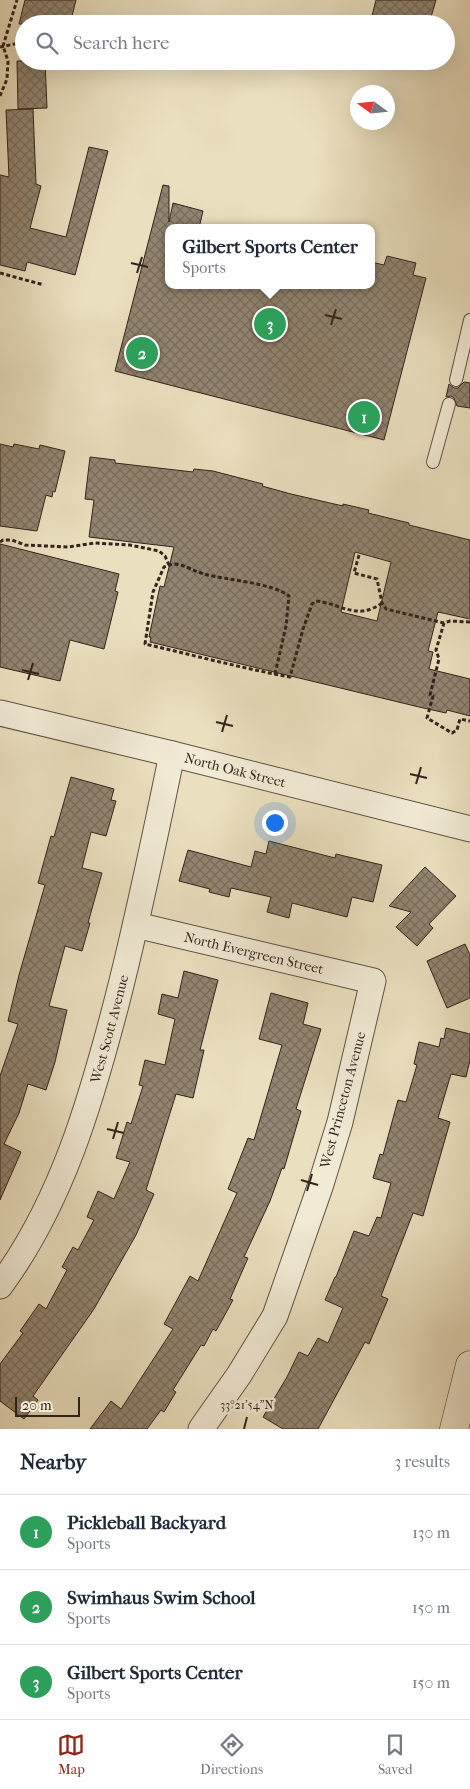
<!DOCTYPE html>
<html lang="en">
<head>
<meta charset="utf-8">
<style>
  :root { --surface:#fff; --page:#f2f2f3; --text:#1f2937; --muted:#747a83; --line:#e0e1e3; --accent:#8f2418 }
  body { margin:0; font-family:"IM FELL French Canon",serif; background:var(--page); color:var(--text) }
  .compass { position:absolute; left:350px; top:85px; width:45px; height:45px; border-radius:50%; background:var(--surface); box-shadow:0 5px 20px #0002; rotate:285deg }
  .scale { position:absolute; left:15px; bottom:12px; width:65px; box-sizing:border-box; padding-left:5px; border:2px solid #32231c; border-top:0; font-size:14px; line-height:18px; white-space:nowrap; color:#32231c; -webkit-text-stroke:4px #f1ead5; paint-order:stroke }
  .you { position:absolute; left:274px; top:822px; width:18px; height:18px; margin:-12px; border:4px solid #fff; border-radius:50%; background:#1a73e8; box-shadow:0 0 0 8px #1a73e833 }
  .badge { display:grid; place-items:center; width:32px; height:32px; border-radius:50%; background:var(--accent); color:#fff; font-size:16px; font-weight:700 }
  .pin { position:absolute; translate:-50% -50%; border:2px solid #fff; box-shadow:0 1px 5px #0006 }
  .popup { position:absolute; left:165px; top:224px; width:210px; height:65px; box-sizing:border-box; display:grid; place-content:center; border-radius:10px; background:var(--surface); filter:drop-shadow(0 1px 4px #0005); font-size:16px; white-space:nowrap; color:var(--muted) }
  .popup b { font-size:19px; color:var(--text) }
  .popup::after { content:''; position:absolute; left:50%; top:100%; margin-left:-10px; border:10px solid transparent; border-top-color:var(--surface) }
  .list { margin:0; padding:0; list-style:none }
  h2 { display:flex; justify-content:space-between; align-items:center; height:65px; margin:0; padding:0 20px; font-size:21px }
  h2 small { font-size:16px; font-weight:400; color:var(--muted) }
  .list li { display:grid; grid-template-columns:32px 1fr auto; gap:15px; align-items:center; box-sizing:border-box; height:75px; padding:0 20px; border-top:1px solid var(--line) }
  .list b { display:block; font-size:19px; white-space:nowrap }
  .list p { margin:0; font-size:16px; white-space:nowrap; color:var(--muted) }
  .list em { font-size:16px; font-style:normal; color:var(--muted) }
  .icon { flex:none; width:28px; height:28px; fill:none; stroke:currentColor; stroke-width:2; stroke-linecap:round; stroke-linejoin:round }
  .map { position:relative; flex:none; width:470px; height:1429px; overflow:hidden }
  .search { position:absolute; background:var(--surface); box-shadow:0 5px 20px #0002; left:15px; right:15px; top:15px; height:55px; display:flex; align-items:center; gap:12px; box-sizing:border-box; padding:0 18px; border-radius:28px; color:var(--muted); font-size:19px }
  .sheet { height:290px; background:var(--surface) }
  nav { display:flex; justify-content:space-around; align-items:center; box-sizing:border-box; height:70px; border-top:1px solid var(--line); background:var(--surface); font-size:14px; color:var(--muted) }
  nav a { display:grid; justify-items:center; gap:2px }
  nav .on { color:var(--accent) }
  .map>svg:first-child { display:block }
  .building { fill:url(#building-cross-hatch); stroke:#32231c; fill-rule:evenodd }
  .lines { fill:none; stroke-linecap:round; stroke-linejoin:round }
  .service-casing { stroke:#605245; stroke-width:14 }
  .minor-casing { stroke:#605245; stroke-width:27 }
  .secondary-casing { stroke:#32231c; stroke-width:29 }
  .path { stroke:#32231c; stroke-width:3; stroke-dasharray:4 2.5; stroke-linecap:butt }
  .service { stroke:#f1ead5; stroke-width:12 }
  .minor { stroke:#f1ead5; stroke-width:25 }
  .secondary { stroke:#f1ead5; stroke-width:28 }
  .ticks { fill:none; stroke:#32231c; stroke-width:2 }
  .labels { text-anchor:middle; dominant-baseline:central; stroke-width:5; stroke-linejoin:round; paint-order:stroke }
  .street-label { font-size:14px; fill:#32231c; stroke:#f1ead5 }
  .ticks-label { font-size:12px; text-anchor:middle; fill:#32231c; stroke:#f1ead5; stroke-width:5; stroke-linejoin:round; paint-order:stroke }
</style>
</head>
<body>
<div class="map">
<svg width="470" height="1429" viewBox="0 0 470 1429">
  <defs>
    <pattern id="building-cross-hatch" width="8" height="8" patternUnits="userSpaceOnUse" patternTransform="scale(1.25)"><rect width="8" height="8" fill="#928571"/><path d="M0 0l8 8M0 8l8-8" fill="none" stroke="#786c5c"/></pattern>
  </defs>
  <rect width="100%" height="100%" fill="#eadfbf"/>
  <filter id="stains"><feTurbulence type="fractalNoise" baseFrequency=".004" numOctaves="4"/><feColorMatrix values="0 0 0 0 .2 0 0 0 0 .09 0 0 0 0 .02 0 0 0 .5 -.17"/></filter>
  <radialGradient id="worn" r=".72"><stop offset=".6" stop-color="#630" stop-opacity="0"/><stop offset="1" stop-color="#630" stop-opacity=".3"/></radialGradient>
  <g class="building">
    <path d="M25,0H76L70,24H19Z"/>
    <path d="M376,0H436L429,24H370Z"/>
    <path d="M17,61H45L47,108L18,109Z"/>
    <path d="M33,109L36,184L41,186L30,228L66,237L89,147L108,151L75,275L27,262L25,271L0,265V175L9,177L6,110Z"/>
    <path d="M163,185L169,186V222L173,203L203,211L199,228H169V285H371V262L384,265L387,256L416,263L413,275L426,278L384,440L115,371Z"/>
    <path d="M464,382L470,383V408L457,406L454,398L451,396L446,397L449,384L454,388H458Z"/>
    <path d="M0,444L13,447L14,444L39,449L40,445L65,451L55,492L53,491L52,497L46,495L37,531L0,526Z"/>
    <path d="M90,457L115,460V463L193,472L194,469L213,471L263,484L262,486L291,494L343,506V504L369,510L368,513L409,523V525L470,540V619L438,612L428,651L433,652L429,669L470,679V716L447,710L446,713L419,707L150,642L151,637H149L160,586L164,587L174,547L89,537L94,500L85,499ZM355,552L391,562L377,621L341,612Z"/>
    <path d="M0,544L119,574L115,591L118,592L104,649L70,640L60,681L0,667Z"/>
    <path d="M71,777L114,789L111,800L116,801L106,836L91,832L82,868L102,873L88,923H90L82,951L65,946L49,1006L67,1010L55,1062L46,1090L28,1084L19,1113L4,1144L21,1152L0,1200V1076L18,1024L8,1021L19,975L45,885L38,883L51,836L54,837Z"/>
    <path d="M269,841L335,858L336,854L382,865L373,902L352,897L347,917L292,903L289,918L267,912L271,897L231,888L229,897L209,892L210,889L179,881L188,850L251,867L255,851L266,854Z"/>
    <path d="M425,867L456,896L429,924L433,928L417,946L396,927L411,912L389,906Z"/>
    <path d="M465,944L470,955V998L447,1008L427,961Z"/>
    <path d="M184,971L218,980L200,1050H204L193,1098L176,1094L146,1190L154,1194L136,1235L94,1309L33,1396L38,1400L24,1419L0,1401V1364L23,1333L20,1331L39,1304L46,1309L67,1270L62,1267L73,1247L78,1250L94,1220L87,1217L98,1191L114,1199L130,1162L116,1158L127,1122L131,1124L143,1086L139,1085L145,1060L165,1065L175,1019L158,1014L162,994L178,998Z"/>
    <path d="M271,993L308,1003L303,1024L321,1029L296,1109L301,1111L284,1169L282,1168L270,1201L244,1257L248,1258L230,1299L233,1300L216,1331L213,1329L204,1346L201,1345L173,1390L176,1392L164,1412L161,1410L147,1429H90L111,1401L121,1409L173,1329L164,1324L190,1276L198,1281L237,1193L228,1189L248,1138L254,1140L282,1045L259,1039Z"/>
    <path d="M446,1028L470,1034V1060L466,1077L451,1074L438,1118L450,1122L423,1216L413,1213L381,1296L388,1299L369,1344L365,1342L318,1429H283L263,1417L287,1377L299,1352L308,1356L318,1338L328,1343L343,1308L325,1300L335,1277H336L354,1231L369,1236L377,1217L381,1218L391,1183L373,1178L380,1154L383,1155L398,1100L406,1102L417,1065L414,1064L419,1042L439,1047L441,1038L444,1039Z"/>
  </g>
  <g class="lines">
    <g class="service-casing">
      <g id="service">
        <path d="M456,380L470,320"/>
        <path d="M433,462L449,404"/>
      </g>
    </g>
    <g class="minor-casing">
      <g id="minor">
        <path id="s1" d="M0,713L172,754L470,829"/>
        <path id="s2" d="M136,925L373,981L340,1122L320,1187L275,1316L239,1375L201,1429"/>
        <path id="s3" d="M0,1286C62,1202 91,1101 117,1001C138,919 155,837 172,754"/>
      </g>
    </g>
    <g class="secondary-casing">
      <path id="secondary" d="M454,1429L470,1365"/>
    </g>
    <g class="path">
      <path d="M0,47L24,42"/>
      <path d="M0,96L7,79L8,61L3,46L17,0"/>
      <path d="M0,273L44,285"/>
      <path d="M0,542L3,540H12L25,545L68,547L95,543L130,545L159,551L165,556L169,565"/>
      <path d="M359,555L354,573L377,579L382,603L386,609L444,623"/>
      <path d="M470,622L450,621L444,623L436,650L439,659L430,695L433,696L427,718L452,733L457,730L460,719L470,721"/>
      <path d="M275,674L286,626L289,596C273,583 226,580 204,574C194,571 185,565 175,564C171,564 168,566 164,567L153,592L145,644C193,655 241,668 290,677L303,629L312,604L316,601C342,604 357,621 382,603"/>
    </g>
    <use href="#service" class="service"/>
    <use href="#minor" class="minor"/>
    <use href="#secondary" class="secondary"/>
  </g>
  <path class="ticks" d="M131,263L148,267M137,273L142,257M325,315L342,319M331,325L336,309M22,670L39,674M28,680L33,663M216,722L233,726M222,732L227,715M410,774L427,778M416,784L421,767M107,1129L124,1133M113,1139L118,1122M301,1180L318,1185M307,1191L312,1174M244,1429L247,1417"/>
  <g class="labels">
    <g class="street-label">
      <text stroke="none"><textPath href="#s1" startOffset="242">North Oak Street</textPath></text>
      <text stroke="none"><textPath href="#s2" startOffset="121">North Evergreen Street</textPath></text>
      <text stroke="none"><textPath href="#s3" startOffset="281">West Scott Avenue</textPath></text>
      <text transform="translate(343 1100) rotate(-75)">West Princeton Avenue</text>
    </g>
  </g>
  <g class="ticks-label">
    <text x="247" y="1409">33°21'54"N</text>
  </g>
  <rect width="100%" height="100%" filter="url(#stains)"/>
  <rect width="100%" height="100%" fill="url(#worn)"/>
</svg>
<svg class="compass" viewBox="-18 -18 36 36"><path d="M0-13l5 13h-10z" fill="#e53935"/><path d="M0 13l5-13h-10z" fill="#747a83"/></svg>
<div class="scale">20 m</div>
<div class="you"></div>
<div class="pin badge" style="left:364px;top:417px;background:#2e9e5b">1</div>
<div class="pin badge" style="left:142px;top:353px;background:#2e9e5b">2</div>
<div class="pin badge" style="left:270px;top:324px;background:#2e9e5b">3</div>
<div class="popup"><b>Gilbert Sports Center</b>Sports</div>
<div class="search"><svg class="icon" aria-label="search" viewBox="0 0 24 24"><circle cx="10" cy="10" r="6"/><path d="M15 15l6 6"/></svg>Search here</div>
</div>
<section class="sheet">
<h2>Nearby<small>3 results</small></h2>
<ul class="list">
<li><span class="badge" style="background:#2e9e5b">1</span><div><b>Pickleball Backyard</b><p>Sports</p></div><em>130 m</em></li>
<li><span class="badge" style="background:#2e9e5b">2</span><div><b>Swimhaus Swim School</b><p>Sports</p></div><em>150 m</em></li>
<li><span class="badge" style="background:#2e9e5b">3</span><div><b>Gilbert Sports Center</b><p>Sports</p></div><em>150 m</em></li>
</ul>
</section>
<nav>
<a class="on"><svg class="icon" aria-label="map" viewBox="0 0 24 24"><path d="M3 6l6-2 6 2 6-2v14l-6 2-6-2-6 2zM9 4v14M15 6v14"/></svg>Map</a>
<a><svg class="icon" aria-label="directions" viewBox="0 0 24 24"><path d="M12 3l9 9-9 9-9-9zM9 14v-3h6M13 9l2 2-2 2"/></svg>Directions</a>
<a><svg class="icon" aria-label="saved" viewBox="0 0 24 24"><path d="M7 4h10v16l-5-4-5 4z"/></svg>Saved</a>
</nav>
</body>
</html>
